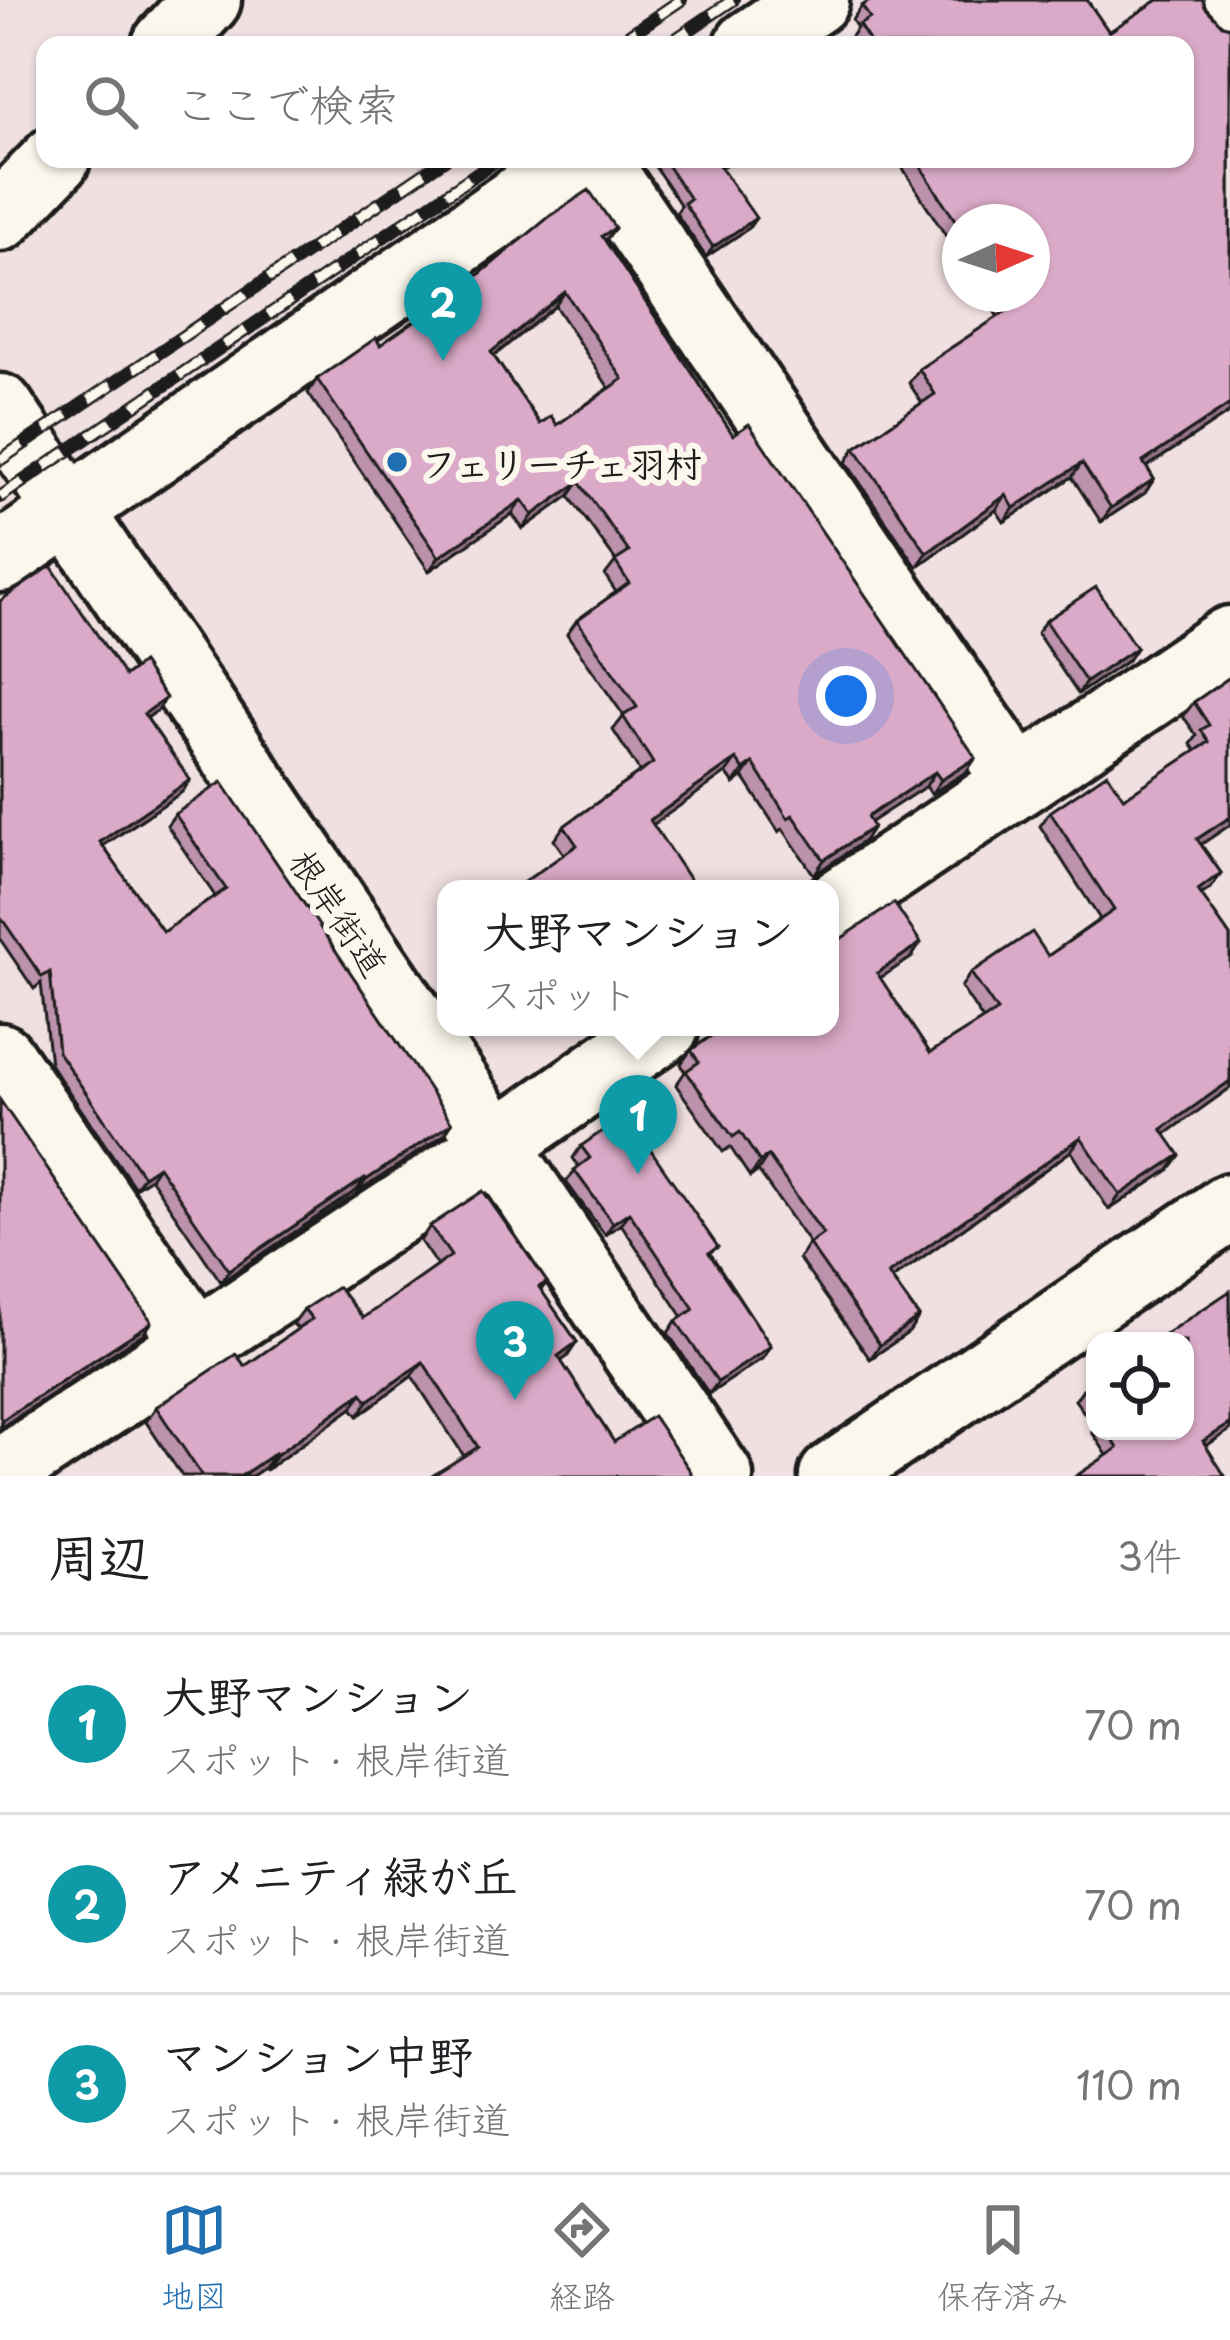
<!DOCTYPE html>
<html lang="ja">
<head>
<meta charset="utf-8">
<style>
  :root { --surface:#fff; --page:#f6f6f6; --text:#202124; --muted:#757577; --line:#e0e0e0; --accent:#1f6fb2 }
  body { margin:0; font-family:"Playpen Sans","Klee One",sans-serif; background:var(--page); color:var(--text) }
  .controls { position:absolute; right:36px; bottom:36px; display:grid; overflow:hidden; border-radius:24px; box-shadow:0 3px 9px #0004 }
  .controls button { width:108px; height:108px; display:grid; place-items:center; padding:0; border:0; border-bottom:3px solid var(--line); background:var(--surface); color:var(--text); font:60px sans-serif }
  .compass { position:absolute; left:942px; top:204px; width:108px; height:108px; border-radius:50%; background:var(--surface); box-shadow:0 3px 9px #0004; rotate:87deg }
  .you { position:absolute; left:846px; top:696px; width:42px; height:42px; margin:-30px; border:9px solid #fff; border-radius:50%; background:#1a73e8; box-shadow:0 0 0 18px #1a73e833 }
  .badge { display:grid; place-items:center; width:78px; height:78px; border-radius:50%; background:var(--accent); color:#fff; font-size:39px; font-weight:700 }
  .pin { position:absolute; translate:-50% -99px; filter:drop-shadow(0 3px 6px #0008) }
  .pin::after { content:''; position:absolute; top:63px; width:42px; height:36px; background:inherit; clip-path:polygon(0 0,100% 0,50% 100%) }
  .popup { position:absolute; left:437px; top:880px; width:402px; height:156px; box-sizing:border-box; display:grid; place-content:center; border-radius:24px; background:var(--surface); filter:drop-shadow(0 3px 9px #0005); font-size:39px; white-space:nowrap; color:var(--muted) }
  .popup b { font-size:45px; color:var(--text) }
  .popup::after { content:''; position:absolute; left:50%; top:100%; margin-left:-24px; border:24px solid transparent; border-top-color:var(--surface) }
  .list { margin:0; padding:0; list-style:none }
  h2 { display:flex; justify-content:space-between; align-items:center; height:156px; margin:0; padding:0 48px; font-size:51px }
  h2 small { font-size:39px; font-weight:400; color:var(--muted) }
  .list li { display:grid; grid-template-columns:78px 1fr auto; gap:36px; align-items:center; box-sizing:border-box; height:180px; padding:0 48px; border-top:3px solid var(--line) }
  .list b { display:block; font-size:45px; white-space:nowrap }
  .list p { margin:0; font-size:39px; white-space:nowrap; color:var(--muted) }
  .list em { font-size:39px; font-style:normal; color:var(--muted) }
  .icon { flex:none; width:66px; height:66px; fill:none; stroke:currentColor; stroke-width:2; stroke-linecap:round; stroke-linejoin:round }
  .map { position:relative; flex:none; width:1230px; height:1476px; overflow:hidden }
  .search { position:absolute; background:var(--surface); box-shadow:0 3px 9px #0004; left:36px; right:36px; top:36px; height:132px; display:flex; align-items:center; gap:30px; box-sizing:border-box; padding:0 42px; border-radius:24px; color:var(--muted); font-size:45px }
  .sheet { height:696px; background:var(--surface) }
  nav { display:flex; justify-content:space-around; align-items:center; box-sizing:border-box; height:168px; border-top:3px solid var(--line); background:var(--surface); font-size:33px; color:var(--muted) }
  nav a { display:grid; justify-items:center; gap:6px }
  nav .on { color:var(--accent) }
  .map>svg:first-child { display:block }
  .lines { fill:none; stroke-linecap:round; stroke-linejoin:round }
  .minor-casing { stroke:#1c1c1c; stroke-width:75 }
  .minor { stroke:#fbf7ec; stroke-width:66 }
  .rail-casing { stroke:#1c1c1c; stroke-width:14 }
  .rail { stroke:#fbf7ec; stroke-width:9; stroke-dasharray:27; stroke-linecap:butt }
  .wall { fill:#bc92ac; stroke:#1c1c1c; stroke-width:3; fill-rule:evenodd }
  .shaded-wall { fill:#99778c; stroke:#1c1c1c; stroke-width:3 }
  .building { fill:#dbaac8; stroke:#1c1c1c; stroke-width:3; fill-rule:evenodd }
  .poi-dot { fill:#1f6fb2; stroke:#fbf7ec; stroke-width:4.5 }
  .labels { text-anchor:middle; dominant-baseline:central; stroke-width:12; stroke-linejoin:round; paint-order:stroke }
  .poi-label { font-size:36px; font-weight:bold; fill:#1c1c1c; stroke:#fbf7ec; text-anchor:start }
  .street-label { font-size:36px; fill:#1c1c1c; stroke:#fbf7ec }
</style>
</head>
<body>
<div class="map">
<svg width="1230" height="1476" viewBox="0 0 1230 1476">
  <rect width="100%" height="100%" fill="#f1e0e1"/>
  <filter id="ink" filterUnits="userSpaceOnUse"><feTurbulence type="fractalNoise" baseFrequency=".00833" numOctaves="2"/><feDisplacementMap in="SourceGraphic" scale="24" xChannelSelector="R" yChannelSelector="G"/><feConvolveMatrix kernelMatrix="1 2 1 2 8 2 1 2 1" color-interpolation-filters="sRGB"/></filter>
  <g filter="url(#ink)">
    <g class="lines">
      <g class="minor-casing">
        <g id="minor">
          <path d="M1226,0L1230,6"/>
          <path d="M166,45L207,0"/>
          <path d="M749,45L815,0"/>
          <path d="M594,159L1018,782"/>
          <path d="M0,217L56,159"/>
          <path d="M0,408L719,1476"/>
          <path d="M0,558L577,159"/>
          <path d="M830,909L1230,640"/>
          <path d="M0,1057L196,1343"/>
          <path d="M0,1473L498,1144L665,1027"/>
          <path d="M833,1476L1230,1207"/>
        </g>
      </g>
      <use href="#minor" class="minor"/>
      <g class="rail-casing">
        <g id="rail">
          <path d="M614,45L681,0"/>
          <path d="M667,45L733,0"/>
          <path d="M0,460L445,159"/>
          <path d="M0,497L498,159"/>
        </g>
      </g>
      <use href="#rail" class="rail"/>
    </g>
    <g class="wall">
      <path d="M871,0H1087L1109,32L1158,0H1203L1205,7L1222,25L1230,27V412L1147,467L1154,479L1145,493L1101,522L1072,477L1004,522L996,510L917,567L846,462L855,448L922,403L909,383L919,369L998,317L983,294H1032V222H960V258L897,159H1185V45H853L849,39L857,28L852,20L862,6Z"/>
      <path d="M650,159H733L721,168L749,228L706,257L676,213L681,206Z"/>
      <path d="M615,228L605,241L733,435L966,772L931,794L926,786L870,822L864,841L814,875L783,829L779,832L743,777L734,784L726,773L564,854L554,840L564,826L640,772L613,730L624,716L567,634L577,620L616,592L605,575L616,561L569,496L523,529L512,514L429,571L308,393L317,379L380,345ZM555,306L609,388L557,425L540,424L494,356Z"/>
      <path d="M0,601L125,676L158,710L147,718L190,780L182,792L103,846L163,932L215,896L167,825L175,814L444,1135L358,1192L357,1190L221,1282L150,1178L135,1188L50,1064L41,983L34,989L0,939Z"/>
      <path d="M1045,621L1136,648L1128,660L1078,694L1037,633Z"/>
      <path d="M1230,677L1201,844L1221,873L1211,888L1201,895L1230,936V1088L1165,1134L1169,1170L1109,1210L1071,1151L892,1279L919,1317L909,1332L870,1359L799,1259L809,1243L758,1171L750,1177L730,1147L723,1152L676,1085L685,1072L681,1064L691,1050L830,1027V946L911,958L880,978L930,1053L983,1020L961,987L971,973L1048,956L1100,919L1040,826L1050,812L1124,798L1196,751L1191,744L1197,736L1183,716L1194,702Z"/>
      <path d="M581,1146L712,1256L771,1346L763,1358L709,1394L668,1333L676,1321L683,1317L621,1224L605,1235L566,1182L579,1167L573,1158Z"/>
      <path d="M430,1226L547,1282L541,1290L577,1342L567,1357L561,1361L614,1442L691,1472L464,1456L412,1376L358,1416L352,1408L266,1470L264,1468L252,1476H182L146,1422L156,1407L245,1366L298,1329L293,1324L304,1309L363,1318L437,1266L420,1241Z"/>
      <path d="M1230,1291V1430L1206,1446L1107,1455L1092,1432L1095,1428L1075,1400L1083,1389L1095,1381V1431H1185Z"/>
    </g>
    <g class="shaded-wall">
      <path d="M756,218L749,228L706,257L713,247Z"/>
      <path d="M565,292L555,306L481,366L491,352Z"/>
      <path d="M1230,404V412L1133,476L1143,462Z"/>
      <path d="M1082,463L1072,477L1004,522L1014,508Z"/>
      <path d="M1154,479L1145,493L1101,522L1111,508Z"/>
      <path d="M579,482L569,496L523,529L533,515Z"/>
      <path d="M1006,495L996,510L917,567L927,553Z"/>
      <path d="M522,500L512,514L429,571L439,557Z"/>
      <path d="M1136,648L1128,660L1078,694L1086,682Z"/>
      <path d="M166,698L158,710L136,726L144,714Z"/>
      <path d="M976,758L966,772L931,794L941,780Z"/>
      <path d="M736,759L726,773L640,834L650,820Z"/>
      <path d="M753,763L743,777L734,784L744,770Z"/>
      <path d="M935,772L926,786L857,831L867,817Z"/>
      <path d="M190,780L182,792L92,853L100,842Z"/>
      <path d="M1230,817V825L1187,854L1197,839Z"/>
      <path d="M873,827L864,841L814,875L824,860Z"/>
      <path d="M1221,873L1211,888L1187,904L1198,890Z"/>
      <path d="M921,943L911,958L866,987L877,973Z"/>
      <path d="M1230,1081V1088L1152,1144L1162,1129Z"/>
      <path d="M452,1123L444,1135L358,1192L366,1180Z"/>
      <path d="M1081,1137L1071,1151L878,1289L888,1274Z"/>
      <path d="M1180,1155L1169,1170L1109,1210L1120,1195Z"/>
      <path d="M768,1156L758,1171L750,1177L760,1162Z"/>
      <path d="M158,1166L150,1178L135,1188L143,1176Z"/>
      <path d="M365,1178L357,1190L221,1282L229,1270Z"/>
      <path d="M629,1212L621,1224L605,1235L613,1223Z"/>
      <path d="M919,1317L909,1332L870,1359L880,1345Z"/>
      <path d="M152,1322L144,1333L0,1428L2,1420Z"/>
      <path d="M577,1342L567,1357L547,1371L558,1356Z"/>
      <path d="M771,1346L763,1358L709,1394L718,1382Z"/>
      <path d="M423,1362L412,1376L358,1416L368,1401Z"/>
      <path d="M362,1393L352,1408L266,1470L276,1455Z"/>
      <path d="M1230,1424V1430L1195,1453L1203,1441Z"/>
      <path d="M275,1453L264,1468L252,1476H241Z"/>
    </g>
    <g class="building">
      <path d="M871,0H1087L1109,32L1158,0H1203L1205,7L1222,25L1230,27V404L1143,462L1154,479L1111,508L1082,463L1014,508L1006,495L927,553L855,448L935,394L919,369L1011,308L1002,294H1032V222H960V228L916,159H1185V45H872L859,25L870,18L862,6Z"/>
      <path d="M663,159H727L719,165L756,218L713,247L684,203L690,199Z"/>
      <path d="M589,190L615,228L602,236L733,435L749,424L976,758L941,780L935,772L867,817L873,827L824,860L793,815L788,818L753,763L744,770L736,759L650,820L696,889H514L577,845L564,826L653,763L623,716L637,707L577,620L629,583L615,561L629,552L579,482L533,515L522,500L439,557L317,379L376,338L380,345L470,282L549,217ZM565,292L623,379L557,425L551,416L540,424L491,352Z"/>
      <path d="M51,566L125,676L142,663L166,698L144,714L190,780L100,842L163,932L226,889L175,814L222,782L452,1123L366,1180L365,1178L229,1270L158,1166L143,1176L58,1052L50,972L42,977L0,916V601Z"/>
      <path d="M1096,587L1136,648L1086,682L1045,621Z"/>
      <path d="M1230,677V817L1197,839L1221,873L1198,890L1230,936V1081L1162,1129L1180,1155L1120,1195L1081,1137L888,1274L919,1317L880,1345L809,1244L823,1234L768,1156L760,1162L740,1132L733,1137L686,1071L699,1062L691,1050L724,1027H830V946L894,903L921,943L877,973L930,1053L997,1011L971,973L1032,932L1048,956L1114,910L1050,812L1107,773L1124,798L1209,742L1201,730L1209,725L1194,702Z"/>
      <path d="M710,882L715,889H699Z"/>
      <path d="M0,1100L152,1322L2,1420L0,1417Z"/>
      <path d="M626,1114L718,1247L709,1253L771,1346L718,1382L676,1321L694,1309L629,1212L613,1223L574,1170L590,1158L581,1146Z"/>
      <path d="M483,1191L547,1282L539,1287L577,1342L558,1356L614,1442L653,1416L691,1472V1476H432L478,1447L423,1362L368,1401L362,1393L276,1455L275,1453L241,1476H202L156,1407L236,1354L245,1366L312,1319L304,1309L338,1287L363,1318L451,1256L430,1226Z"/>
      <path d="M1230,1291V1424L1203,1441L1225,1476H1076L1118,1448L1107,1431H1185V1341H1155Z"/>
      <path d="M1095,1381V1405L1083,1389Z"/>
    </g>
  </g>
  <circle class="poi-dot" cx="397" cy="462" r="12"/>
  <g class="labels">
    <g class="poi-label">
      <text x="421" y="462">フェリーチェ羽村</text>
    </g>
    <g class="street-label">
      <text transform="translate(340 912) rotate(56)">根岸街道</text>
    </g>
  </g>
</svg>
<div class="controls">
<button><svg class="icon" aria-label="locate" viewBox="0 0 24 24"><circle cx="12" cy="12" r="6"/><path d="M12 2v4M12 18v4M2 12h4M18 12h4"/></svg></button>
</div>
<svg class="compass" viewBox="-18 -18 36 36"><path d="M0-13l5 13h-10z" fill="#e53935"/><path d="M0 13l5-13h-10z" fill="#757577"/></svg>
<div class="you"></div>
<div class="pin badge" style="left:638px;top:1174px;background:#0f9aa8">1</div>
<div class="popup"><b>大野マンション</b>スポット</div>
<div class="pin badge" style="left:443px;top:361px;background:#0f9aa8">2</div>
<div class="pin badge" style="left:515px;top:1400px;background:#0f9aa8">3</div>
<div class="search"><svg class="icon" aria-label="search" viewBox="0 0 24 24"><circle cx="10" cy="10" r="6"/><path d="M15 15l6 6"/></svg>ここで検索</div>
</div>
<section class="sheet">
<h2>周辺<small>3件</small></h2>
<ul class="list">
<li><span class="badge" style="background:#0f9aa8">1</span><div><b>大野マンション</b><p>スポット · 根岸街道</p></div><em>70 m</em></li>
<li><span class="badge" style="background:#0f9aa8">2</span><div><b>アメニティ緑が丘</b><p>スポット · 根岸街道</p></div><em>70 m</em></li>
<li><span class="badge" style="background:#0f9aa8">3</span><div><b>マンション中野</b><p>スポット · 根岸街道</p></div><em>110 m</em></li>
</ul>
</section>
<nav>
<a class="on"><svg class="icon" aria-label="map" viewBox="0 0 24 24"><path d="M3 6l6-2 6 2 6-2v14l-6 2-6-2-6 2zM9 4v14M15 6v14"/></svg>地図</a>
<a><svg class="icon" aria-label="directions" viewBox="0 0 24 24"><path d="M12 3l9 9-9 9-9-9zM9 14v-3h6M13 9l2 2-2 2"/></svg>経路</a>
<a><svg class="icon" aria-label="saved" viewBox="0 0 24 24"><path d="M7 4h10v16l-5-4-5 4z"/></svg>保存済み</a>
</nav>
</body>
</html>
